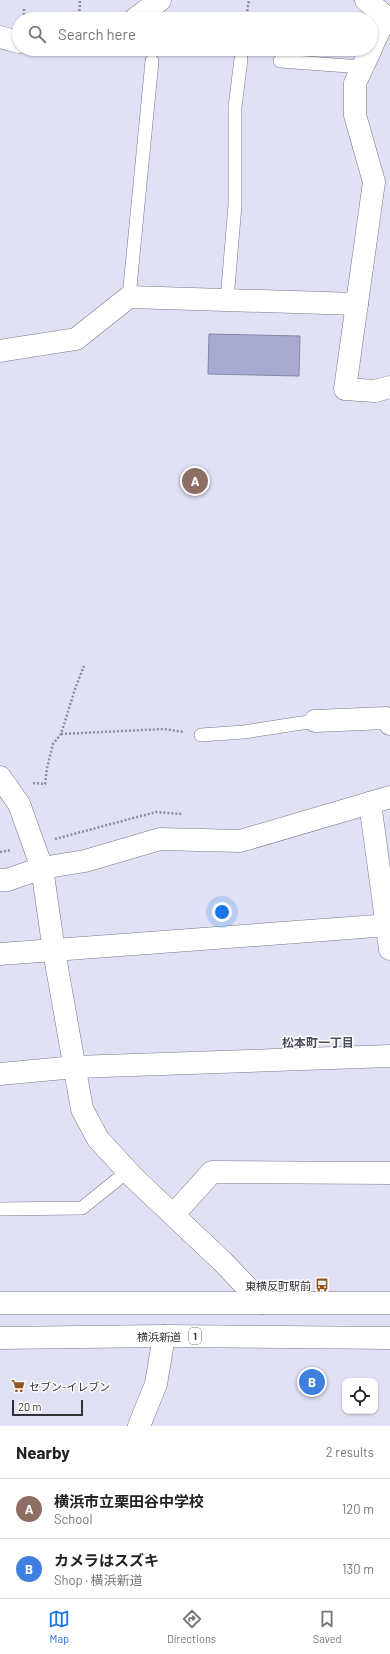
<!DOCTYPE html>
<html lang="en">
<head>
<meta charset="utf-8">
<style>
  :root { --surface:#fff; --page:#f2f2f2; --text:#222; --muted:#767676; --line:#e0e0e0; --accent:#1a73e8 }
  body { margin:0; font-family:Barlow,"Noto Sans JP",sans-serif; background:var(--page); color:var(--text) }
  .controls { position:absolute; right:12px; bottom:12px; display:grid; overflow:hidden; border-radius:8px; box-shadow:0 1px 3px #0004 }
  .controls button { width:36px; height:36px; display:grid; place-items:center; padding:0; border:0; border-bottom:1px solid var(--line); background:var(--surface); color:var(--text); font:20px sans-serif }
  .scale { position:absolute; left:12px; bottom:10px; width:71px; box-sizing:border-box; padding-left:4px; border:2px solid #313138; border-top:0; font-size:11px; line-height:14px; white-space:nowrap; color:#313138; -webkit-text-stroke:3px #fff; paint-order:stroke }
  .you { position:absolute; left:222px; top:912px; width:14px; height:14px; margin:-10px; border:3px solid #fff; border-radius:50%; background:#1a73e8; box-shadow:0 0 0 6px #1a73e833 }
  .badge { display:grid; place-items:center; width:26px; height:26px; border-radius:50%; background:var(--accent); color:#fff; font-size:13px; font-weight:700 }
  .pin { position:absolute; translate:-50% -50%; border:2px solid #fff; box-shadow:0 1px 4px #0006 }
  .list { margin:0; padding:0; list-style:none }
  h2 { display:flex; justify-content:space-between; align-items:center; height:52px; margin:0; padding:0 16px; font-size:17px }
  h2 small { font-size:13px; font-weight:400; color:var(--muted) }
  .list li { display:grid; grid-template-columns:26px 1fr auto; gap:12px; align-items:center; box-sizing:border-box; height:60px; padding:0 16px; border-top:1px solid var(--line) }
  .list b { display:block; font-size:15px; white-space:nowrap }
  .list p { margin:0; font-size:13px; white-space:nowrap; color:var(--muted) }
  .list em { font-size:13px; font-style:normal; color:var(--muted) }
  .icon { flex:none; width:22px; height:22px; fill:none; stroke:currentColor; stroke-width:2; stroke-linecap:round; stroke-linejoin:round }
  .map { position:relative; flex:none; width:390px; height:1426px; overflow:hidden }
  .search { position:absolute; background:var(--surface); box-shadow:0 1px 3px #0004; left:12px; right:12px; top:12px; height:44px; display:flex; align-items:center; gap:10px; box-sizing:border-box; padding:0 14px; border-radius:22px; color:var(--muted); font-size:15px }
  .sheet { height:172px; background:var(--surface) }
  nav { display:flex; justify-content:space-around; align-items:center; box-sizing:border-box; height:56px; border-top:1px solid var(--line); background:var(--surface); font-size:11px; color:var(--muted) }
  nav a { display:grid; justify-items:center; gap:2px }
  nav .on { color:var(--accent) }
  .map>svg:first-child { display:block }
  .water { fill:#a9aad2; stroke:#8586a4 }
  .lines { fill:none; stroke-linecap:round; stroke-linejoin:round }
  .lane-casing { stroke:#777789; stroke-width:14 }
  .street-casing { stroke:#777789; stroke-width:23 }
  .secondary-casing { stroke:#777789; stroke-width:23 }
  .highway-casing { stroke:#777789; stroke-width:23 }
  .path { stroke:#8c8d9a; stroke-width:2.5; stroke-dasharray:2 2; stroke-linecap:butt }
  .lane { stroke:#fff; stroke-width:13 }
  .street { stroke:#fff; stroke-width:22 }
  .secondary { stroke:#fff; stroke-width:22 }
  .highway { stroke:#fff; stroke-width:22 }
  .labels { text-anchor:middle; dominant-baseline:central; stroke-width:3; stroke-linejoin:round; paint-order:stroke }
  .shield { fill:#fff; stroke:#6f6f74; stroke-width:1 }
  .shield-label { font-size:10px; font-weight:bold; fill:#313138 }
  .poi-label { font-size:11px; fill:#313138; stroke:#fff; text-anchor:end }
  .street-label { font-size:11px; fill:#313138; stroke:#fff }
  .neighbourhood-label { font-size:12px; font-weight:bold; fill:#4e4f5e; stroke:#fff }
</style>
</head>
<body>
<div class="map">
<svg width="390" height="1426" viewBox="0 0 390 1426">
  <rect width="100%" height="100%" fill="#e0e1f4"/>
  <path class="water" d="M209,334L300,336L299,376L208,374Z"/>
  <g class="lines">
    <g class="lane-casing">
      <g id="lane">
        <path d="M280,61L362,67"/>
        <path d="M129,297L152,61"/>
        <path d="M227,300L235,205V107L241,59"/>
        <path d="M201,735L244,732L315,721"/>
        <path d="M0,1209L82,1208L128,1171"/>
      </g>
    </g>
    <g class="street-casing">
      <g id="street">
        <path d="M366,0L386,17L390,18"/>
        <path d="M135,19L160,0"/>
        <path d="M0,37L19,42"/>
        <path d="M371,48L386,17"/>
        <path d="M371,49L355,83V115L374,182L345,389L375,391L390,387"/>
        <path d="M0,351L76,339L129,297L357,304"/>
        <path d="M315,721L386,718L390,724"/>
        <path d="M0,777L19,804L42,868L54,951L82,1109L98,1139L134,1178L223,1262L262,1303"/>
        <path d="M370,803L390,949"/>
        <path d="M0,880H7L42,868L85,861L160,839L240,841L390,797"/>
        <path d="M0,954L390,925"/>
        <path d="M0,1074L75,1067L390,1056"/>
        <path d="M174,1214L212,1172L390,1173"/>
      </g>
    </g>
    <g class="secondary-casing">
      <path id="secondary" d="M139,1426L156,1384L164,1336"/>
    </g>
    <g class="highway-casing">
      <g id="highway">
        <path d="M0,1303H390"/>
        <path d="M0,1338L164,1336L390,1338"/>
      </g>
    </g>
    <g class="path">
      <path d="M24,19V7"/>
      <path d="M79,19L80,0"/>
      <path d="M246,19L249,0"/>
      <path d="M61,734L164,729L184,732"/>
      <path d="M33,783L45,784L47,768L53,744L61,734L75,689L84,666"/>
      <path d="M55,839L156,812L182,814"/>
      <path d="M0,852L11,850"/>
    </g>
    <use href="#lane" class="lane"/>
    <use href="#street" class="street"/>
    <use href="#secondary" class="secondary"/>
    <use href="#highway" class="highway"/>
  </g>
  <defs>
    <g id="bus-bare" transform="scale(1.08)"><path d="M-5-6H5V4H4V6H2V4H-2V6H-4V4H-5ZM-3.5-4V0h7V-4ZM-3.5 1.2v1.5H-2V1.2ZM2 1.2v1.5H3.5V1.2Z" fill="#94541e" stroke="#fff" stroke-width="2.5" paint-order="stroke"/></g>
    <g id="supermarket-bare" transform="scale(1.08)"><path d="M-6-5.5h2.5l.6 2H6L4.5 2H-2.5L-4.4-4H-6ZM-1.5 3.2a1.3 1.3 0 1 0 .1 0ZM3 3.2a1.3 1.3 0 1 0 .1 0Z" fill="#94541e" stroke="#fff" stroke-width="2.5" paint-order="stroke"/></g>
  </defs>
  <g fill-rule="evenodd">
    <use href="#bus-bare" x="322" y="1285"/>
    <use href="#supermarket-bare" x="18" y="1386"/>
  </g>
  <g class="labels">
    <rect class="shield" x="189" y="1328" width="12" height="16" rx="3"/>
    <g class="shield-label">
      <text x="195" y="1336">1</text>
    </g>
    <g class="poi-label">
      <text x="311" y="1285">東横反町駅前</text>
      <text x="29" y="1386" text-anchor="start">セブン-イレブン</text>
    </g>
    <g class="street-label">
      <text x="159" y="1336">横浜新道</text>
    </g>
    <g class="neighbourhood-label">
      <text x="318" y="1042">松本町一丁目</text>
    </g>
  </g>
</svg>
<div class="controls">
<button><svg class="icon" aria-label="locate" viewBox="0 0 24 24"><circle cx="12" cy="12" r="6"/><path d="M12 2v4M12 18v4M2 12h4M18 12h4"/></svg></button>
</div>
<div class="scale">20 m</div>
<div class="you"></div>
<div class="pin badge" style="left:195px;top:481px;background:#8d6e63">A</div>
<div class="pin badge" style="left:312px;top:1382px;background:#3f7fe0">B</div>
<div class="search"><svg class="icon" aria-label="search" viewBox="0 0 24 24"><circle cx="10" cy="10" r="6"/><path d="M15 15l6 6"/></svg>Search here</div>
</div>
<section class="sheet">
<h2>Nearby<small>2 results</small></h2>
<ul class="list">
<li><span class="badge" style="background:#8d6e63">A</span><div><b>横浜市立栗田谷中学校</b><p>School</p></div><em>120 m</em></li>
<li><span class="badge" style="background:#3f7fe0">B</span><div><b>カメラはスズキ</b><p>Shop · 横浜新道</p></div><em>130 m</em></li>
</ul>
</section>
<nav>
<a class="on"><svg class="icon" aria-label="map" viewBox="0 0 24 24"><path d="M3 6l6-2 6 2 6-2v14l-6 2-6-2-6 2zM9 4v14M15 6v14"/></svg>Map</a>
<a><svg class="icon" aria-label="directions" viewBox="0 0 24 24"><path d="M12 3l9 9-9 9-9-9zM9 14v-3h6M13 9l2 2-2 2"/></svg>Directions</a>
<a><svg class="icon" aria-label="saved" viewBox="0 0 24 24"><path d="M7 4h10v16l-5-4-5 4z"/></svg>Saved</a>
</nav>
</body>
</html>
